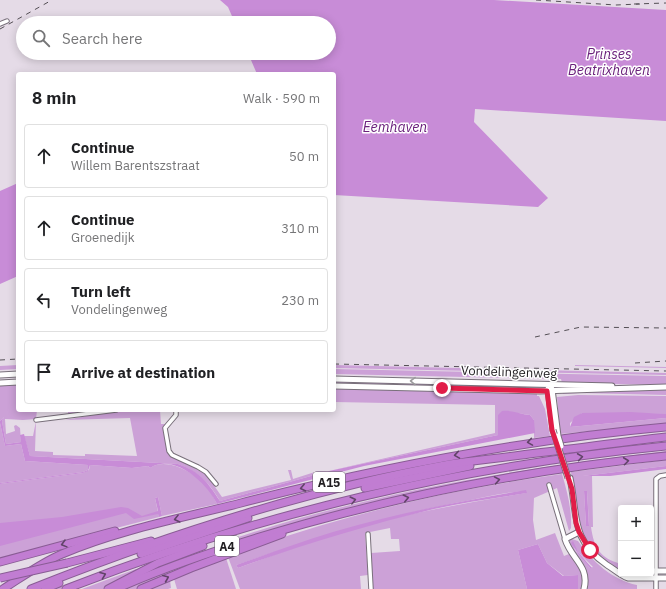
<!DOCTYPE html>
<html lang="en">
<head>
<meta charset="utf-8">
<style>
  :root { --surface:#fff; --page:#f2f2f2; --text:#202124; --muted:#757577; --line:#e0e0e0 }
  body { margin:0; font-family:"IBM Plex Sans",sans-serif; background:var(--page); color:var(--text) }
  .controls { position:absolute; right:12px; bottom:12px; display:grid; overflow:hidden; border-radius:4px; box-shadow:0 2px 10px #0003 }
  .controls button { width:36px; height:36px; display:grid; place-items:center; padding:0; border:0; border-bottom:1px solid var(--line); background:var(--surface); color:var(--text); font:20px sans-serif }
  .stop { position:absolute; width:12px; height:12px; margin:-9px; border:3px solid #e11d48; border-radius:50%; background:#fff }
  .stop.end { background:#e11d48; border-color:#fff; box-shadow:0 1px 4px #0008 }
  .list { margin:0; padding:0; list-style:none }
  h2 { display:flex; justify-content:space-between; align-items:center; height:52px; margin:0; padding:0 16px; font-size:17px }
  h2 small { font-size:13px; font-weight:400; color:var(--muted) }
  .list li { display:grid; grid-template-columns:26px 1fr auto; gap:12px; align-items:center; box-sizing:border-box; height:64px; margin:0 8px 8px; padding:0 8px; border:1px solid var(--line); border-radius:4px }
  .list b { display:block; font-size:15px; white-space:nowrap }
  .list p { margin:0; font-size:13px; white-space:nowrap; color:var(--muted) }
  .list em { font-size:13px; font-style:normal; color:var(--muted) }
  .icon { flex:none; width:22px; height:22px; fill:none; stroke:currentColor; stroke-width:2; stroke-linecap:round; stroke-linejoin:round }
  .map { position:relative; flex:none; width:666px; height:589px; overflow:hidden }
  .search { position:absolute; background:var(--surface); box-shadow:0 2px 10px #0003; left:16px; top:16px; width:320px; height:44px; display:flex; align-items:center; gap:10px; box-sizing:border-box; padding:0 14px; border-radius:22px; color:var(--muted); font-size:15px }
  .panel { position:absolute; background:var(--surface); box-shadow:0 2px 10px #0003; left:16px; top:72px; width:320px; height:340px; border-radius:4px }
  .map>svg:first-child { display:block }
  .green { fill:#cca1d7; fill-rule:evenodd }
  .water { fill:#c88cd7 }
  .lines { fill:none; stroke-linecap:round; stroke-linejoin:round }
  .street-casing { stroke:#79707b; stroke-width:5.5 }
  .secondary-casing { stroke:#79707b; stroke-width:7 }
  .highway-casing { stroke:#895c94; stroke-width:9 }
  .street { stroke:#fff; stroke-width:3.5 }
  .secondary { stroke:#fff; stroke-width:5 }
  .highway { stroke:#c17dd2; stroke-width:7 }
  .rail { stroke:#544f55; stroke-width:1; stroke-dasharray:5 5; stroke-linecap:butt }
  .secondary-bridge-casing { stroke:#79707b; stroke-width:7; stroke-linecap:butt }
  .highway-bridge-casing { stroke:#895c94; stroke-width:9; stroke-linecap:butt }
  .secondary-bridge { stroke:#fff; stroke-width:5 }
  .highway-bridge { stroke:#c17dd2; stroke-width:7 }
  .oneway { stroke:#9b9a9c }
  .oneway2 { stroke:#614468 }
  .route { stroke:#e11d48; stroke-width:5 }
  .labels { text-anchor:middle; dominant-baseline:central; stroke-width:3; stroke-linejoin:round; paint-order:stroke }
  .shield { fill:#fff; stroke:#646264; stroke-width:1 }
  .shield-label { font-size:12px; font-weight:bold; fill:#211e22 }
  .street-label { font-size:13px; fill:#211e22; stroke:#fff }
  .water-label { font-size:14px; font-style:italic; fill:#6b217c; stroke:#fff }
</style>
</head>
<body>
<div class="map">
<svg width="666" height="589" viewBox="0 0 666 589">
  <rect width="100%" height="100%" fill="#e5dbe7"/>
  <g class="green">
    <path d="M18,365V369L0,370V366Z"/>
    <path d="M334,365L666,373V375L334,368Z"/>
    <path d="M575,365L666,367V368L575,366Z"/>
    <path d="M334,369L666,376V385L562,383L561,379L334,374Z"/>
    <path d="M334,381L526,386V388L334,384Z"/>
    <path d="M18,383V410H37L36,419L23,420L5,419L6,434L15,431L14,426L16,425L20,428L21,442L6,444L2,421L4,417L0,421V385Z"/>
    <path d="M334,388L537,394V396H539L545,409L550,436L534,438V420L530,415L517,413L498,415V435L329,471L220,501C209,482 198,472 178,464L30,456L24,436H33L36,421L35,451L53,452V455L85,456V454L137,456L130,418L65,420L121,410H160L161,424H165L163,430L169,455L206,474L222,497L291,480L288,470H291L293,479L318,471H329L495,433V405L334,402Z"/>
    <path d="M666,389V395L581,393L563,394L562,392Z"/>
    <path d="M578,395L666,396V414L582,413L570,423V427L666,418V424L560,434L557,397Z"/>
    <path d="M68,410H105L68,414Z"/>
    <path d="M0,423L5,446L21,444L25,461L88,465V470L83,472L0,483Z"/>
    <path d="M666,451V454L556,467L255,535L222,545L221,543C364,493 516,469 666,451Z"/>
    <path d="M666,460V466L583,476H592L593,527H591C594,548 600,558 621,564V569C601,563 585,544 578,524L571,472ZM584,491H587L589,525L586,526Z"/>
    <path d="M90,465L132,468L148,466L150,468C166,456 196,473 207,487C211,492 214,498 217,504L162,516L158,497L155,498L159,517L0,558V484L83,473L89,470Z"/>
    <path d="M562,474C567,491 572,509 571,528L569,531L557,488L534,498L533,520L536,540L555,533L564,556L569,554L584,574L582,589H578V575L564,576L547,563L538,544L518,550L527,589H373L371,553L400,551L399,539H391L390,528L365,533L368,575L360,576L361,589H240L228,557C335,516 448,490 562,474ZM526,491V493C497,498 466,503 436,509C369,522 303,544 238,568L236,565C309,540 379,518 455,503C478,499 503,492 526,491Z"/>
    <path d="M569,538L578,541C592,561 612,580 637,585V589H585L587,579L572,551ZM572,542L578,552L593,567L590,568L575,550Z"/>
    <path d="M140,558L61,589H53Z"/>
    <path d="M226,558L236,589H177L174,579Z"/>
    <path d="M136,569L138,570L103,589H82Z"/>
    <path d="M169,570V574L136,589H124Z"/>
    <path d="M170,580L171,588L168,589H148Z"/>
  </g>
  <g class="water">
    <path d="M220,0H494L666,10V121L475,109L474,122L548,198L538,207L334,195V74H257L248,53H329V23H235L228,7Z"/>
    <path d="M18,183V276L0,284V191Z"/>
    <path d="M502,411C513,410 520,414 530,415L534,420L535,433L364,466L217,504C206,482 174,453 150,468L148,466L132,468L90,465L88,471L83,473L0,484V483L83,472L88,470V465L25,461L21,444L5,446L0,423V421L4,417L2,421L6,444L21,442L20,435L24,434L30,456L178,464C200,472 207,481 220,501L329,471L498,435V415Z"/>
    <path d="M630,412L666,414V418L570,427L574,417L582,413Z"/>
    <path d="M666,466V469L610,476H583Z"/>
    <path d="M526,490L527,493C496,498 464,502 434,509C367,525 302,545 238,568L236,565C268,554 300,542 333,532C397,513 462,501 526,490Z"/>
    <path d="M584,491H587L589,526H586Z"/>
    <path d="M158,497L162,516L159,517L158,514L134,519L126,513L0,546V523L62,517L121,507L128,508L142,516L158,511L155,498Z"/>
    <path d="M573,541L578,552L592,568H590L579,555L571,543Z"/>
    <path d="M538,544L547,563L563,576L578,575V589H527L518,550Z"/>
  </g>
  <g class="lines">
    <g class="street-casing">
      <g id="street">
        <path d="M0,24L7,21"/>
        <path d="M176,410V415L165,428L169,451L172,455L198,467L206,472L216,484"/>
        <path d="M36,420L116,410"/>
        <path d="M549,485L565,539"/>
        <path d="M368,534L371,589"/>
        <path d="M656,589V479L660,476L666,475"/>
      </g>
    </g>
    <g class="secondary-casing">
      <g id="secondary">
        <path d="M0,375L18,374"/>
        <path d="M334,379L612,386"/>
        <path d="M0,383L18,382"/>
        <path d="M334,386L540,391L666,387"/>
        <path d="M548,389L553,430"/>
        <path d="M552,389L558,436"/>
        <path d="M570,478C578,516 570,539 607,565C614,569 620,575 628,578H666"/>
        <path d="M579,532L565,539C571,559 590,566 584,589"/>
        <path d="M651,571H666"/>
      </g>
    </g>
    <g class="highway-casing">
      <g id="highway">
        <path d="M365,488L470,466"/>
        <path d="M141,554L248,518"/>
        <path d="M0,562L115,531"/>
        <path d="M67,563L151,541"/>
        <path d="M3,589C22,577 41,563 62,554C118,530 182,518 241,503C381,467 522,440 666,427"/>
        <path d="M31,589C166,535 307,490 450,464C476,460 503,458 529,454C574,449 620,442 666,437"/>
        <path d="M45,589L59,583"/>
        <path d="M66,589C257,514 462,466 666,446"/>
        <path d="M108,589L158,563L203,546"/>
        <path d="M116,589C177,562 240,542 304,524C422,491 544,468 666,456"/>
        <path d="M141,589L191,568L282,534"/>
      </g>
    </g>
    <use href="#street" class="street"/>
    <use href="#secondary" class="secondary"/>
    <use href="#highway" class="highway"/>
    <g class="rail">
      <path d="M536,0L616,5L640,4"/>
      <path d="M634,4L666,3"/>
      <path d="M0,29L52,0"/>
      <path d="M535,337L581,327L666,328"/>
      <path d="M0,360L18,359"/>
      <path d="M635,363L666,361"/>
      <path d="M334,364L666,371"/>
    </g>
    <g class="secondary-bridge-casing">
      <g id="secondary-bridge">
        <path d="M553,430L568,478"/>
        <path d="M558,436L561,446"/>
      </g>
    </g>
    <g class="highway-bridge-casing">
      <path id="highway-bridge" d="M0,578L67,563"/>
    </g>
    <use href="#secondary-bridge" class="secondary-bridge"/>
    <use href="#highway-bridge" class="highway-bridge"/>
  </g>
  <defs><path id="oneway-chevron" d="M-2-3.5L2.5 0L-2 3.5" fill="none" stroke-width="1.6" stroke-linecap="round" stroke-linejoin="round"/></defs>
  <use class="oneway" href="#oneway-chevron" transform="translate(413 381) rotate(-179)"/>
  <g class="oneway2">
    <use href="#oneway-chevron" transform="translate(530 442) rotate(171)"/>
    <use href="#oneway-chevron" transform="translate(457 455) rotate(171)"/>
    <use href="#oneway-chevron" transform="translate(580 457) rotate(-8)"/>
    <use href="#oneway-chevron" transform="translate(626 461) rotate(-7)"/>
    <use href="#oneway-chevron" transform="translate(497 480) rotate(-10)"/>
    <use href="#oneway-chevron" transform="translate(303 488) rotate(167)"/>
    <use href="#oneway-chevron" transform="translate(406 498) rotate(-13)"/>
    <use href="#oneway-chevron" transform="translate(353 500) rotate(-14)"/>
    <use href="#oneway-chevron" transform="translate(177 519) rotate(166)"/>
    <use href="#oneway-chevron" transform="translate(64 544) rotate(165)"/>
    <use href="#oneway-chevron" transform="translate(103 575) rotate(-21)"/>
    <use href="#oneway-chevron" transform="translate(166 578) rotate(-23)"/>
  </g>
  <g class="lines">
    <path class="route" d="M442,388L547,391L552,430L572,489L576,523L579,532L590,550"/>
  </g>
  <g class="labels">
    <g class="shield">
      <rect x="313" y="472" width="32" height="20" rx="3"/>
      <rect x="215" y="536" width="24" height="20" rx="3"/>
    </g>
    <g class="shield-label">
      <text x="329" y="482">A15</text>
      <text x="227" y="546">A4</text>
    </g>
    <g class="street-label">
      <text transform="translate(509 372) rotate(2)">Vondelingenweg</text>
    </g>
    <g class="water-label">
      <text x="609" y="54">Prinses<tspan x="609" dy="16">Beatrixhaven</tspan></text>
      <text x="395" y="127">Eemhaven</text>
    </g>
  </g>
</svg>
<div class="controls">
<button>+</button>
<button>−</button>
</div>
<div class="stop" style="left:590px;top:550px"></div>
<div class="stop end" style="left:442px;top:388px"></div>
<div class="search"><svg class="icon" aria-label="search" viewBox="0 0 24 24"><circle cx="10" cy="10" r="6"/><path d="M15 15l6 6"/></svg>Search here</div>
<section class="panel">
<h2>8 min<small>Walk · 590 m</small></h2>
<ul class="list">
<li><svg class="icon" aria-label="ahead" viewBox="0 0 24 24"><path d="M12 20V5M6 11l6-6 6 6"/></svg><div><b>Continue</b><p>Willem Barentszstraat</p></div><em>50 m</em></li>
<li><svg class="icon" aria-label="ahead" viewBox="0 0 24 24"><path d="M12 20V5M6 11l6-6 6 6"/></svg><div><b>Continue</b><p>Groenedijk</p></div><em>310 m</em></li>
<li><svg class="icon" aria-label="left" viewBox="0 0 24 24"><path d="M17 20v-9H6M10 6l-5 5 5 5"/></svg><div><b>Turn left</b><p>Vondelingenweg</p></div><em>230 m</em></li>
<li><svg class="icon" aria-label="arrive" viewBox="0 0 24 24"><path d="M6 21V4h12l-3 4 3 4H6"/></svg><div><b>Arrive at destination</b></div></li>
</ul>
</section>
</div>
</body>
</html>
